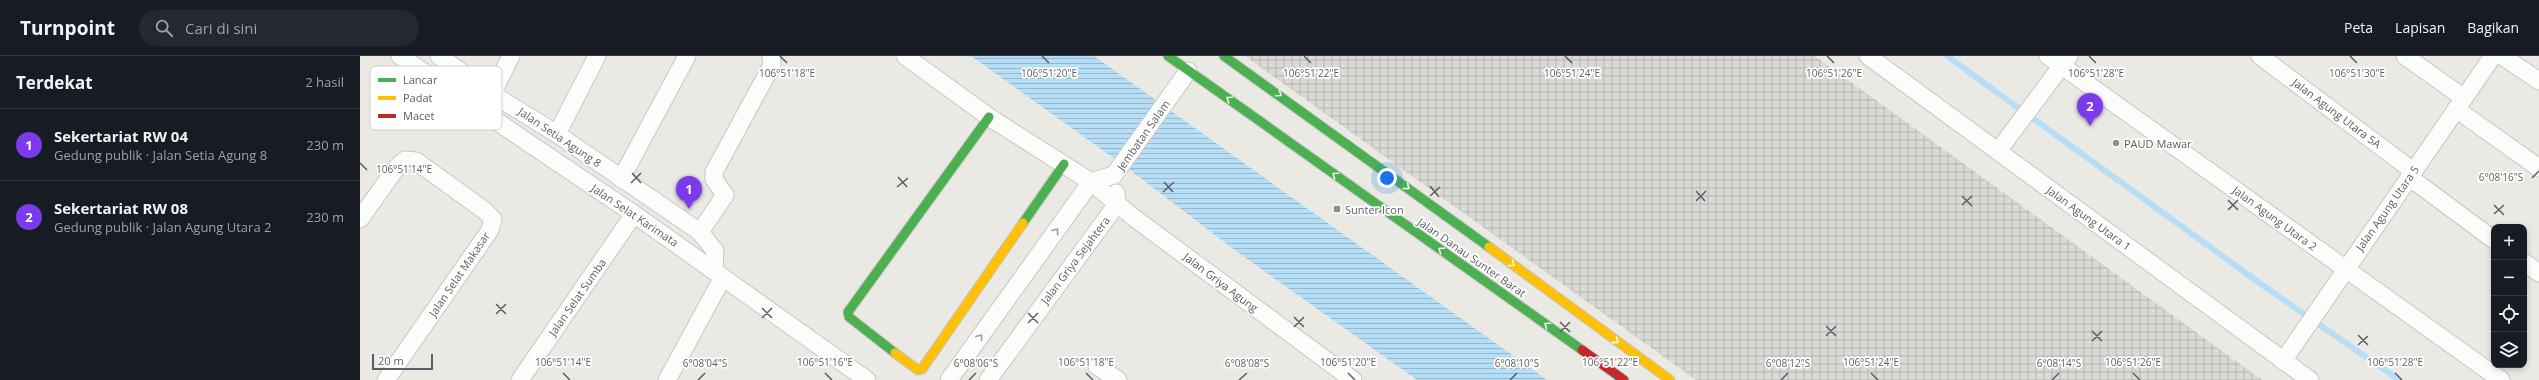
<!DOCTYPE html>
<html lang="id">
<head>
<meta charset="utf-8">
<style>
  :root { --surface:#171b24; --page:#242831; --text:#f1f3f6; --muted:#9ea1a6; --line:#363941; --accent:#7c3aed }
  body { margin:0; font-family:"Open Sans",sans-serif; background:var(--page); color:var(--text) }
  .controls { position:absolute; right:12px; bottom:12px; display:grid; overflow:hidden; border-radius:8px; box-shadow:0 2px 6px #0003 }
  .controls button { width:36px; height:36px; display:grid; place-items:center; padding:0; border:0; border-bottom:1px solid var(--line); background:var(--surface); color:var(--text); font:20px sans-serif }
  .scale { position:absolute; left:12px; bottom:10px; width:61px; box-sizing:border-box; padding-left:4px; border:2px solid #5a5e62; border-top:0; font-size:11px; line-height:14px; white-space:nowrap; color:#5a5e62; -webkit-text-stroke:3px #fff; paint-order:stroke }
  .you { position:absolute; left:1027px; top:122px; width:14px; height:14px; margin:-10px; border:3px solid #fff; border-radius:50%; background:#1a73e8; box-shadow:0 0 0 6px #1a73e833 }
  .badge { display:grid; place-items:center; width:26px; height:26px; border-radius:50%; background:var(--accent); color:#fff; font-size:13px; font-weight:700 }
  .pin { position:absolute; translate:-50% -33px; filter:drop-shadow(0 1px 2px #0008) }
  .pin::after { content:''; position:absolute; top:21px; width:14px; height:12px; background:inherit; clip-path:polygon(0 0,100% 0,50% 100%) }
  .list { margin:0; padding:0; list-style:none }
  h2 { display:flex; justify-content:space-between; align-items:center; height:52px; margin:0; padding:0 16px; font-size:17px }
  h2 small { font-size:13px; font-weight:400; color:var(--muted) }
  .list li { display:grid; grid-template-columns:26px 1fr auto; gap:12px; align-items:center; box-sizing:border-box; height:72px; padding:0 16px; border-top:1px solid var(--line) }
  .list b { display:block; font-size:15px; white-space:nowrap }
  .list p { margin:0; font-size:13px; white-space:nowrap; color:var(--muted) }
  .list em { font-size:13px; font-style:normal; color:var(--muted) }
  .icon { flex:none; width:22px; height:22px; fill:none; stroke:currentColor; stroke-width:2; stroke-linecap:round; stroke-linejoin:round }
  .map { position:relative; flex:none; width:2179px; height:324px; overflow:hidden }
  header { display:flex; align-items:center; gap:24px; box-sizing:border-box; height:56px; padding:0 20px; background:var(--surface); border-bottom:1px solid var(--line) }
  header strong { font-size:19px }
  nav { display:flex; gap:22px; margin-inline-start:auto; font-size:14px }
  .search { width:280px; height:36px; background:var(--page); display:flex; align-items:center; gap:10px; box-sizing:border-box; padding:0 14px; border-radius:22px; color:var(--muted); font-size:15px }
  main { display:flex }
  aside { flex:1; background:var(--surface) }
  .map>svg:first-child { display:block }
  .industrial { fill:url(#industrial-grid) }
  .water { fill:url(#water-rules) }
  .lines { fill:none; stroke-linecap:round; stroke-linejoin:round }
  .stream { stroke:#b6def7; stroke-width:6 }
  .street-casing { stroke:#c7c7c6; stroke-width:19 }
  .fast-casing { stroke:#c5c6c4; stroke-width:11 }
  .slow-casing { stroke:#c5c6c4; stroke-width:11 }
  .jam-casing { stroke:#c5c6c4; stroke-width:11 }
  .street { stroke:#fcfcfb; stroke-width:17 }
  .fast { stroke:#4caf50; stroke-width:9 }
  .slow { stroke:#ffc107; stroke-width:9 }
  .jam { stroke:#c62828; stroke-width:9 }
  .oneway { stroke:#f6fbf6 }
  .oneway2 { stroke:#9b9d9f }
  .ticks { fill:none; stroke:#5a5e62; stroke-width:1.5 }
  .poi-dot { fill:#8c8f90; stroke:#fff; stroke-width:1.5 }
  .labels { text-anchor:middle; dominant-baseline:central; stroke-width:3.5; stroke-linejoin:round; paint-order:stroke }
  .street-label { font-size:11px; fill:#5a5e62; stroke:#fff }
  .poi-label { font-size:11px; fill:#5a5e62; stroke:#fff; text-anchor:start }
  .key { fill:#fff; stroke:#cecfd0; stroke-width:1 }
  .key-label { font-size:11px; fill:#5a5e62 }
  .ticks-label { font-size:10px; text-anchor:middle; fill:#5a5e62; stroke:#fff; stroke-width:3.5; stroke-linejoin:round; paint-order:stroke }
</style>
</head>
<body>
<header>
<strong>Turnpoint</strong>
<div class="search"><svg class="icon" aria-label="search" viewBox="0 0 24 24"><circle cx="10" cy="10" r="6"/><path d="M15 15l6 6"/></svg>Cari di sini</div>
<nav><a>Peta</a><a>Lapisan</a><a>Bagikan</a></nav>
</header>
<main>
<aside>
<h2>Terdekat<small>2 hasil</small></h2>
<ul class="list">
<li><span class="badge">1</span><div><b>Sekertariat RW 04</b><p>Gedung publik · Jalan Setia Agung 8</p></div><em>230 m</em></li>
<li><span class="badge">2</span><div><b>Sekertariat RW 08</b><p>Gedung publik · Jalan Agung Utara 2</p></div><em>230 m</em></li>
</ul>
</aside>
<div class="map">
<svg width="2179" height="324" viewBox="0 0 2179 324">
  <defs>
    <pattern id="industrial-grid" width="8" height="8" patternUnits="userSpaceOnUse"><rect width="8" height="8" fill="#dcdad7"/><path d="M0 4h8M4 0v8" fill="none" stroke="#b5b4b2"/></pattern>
    <pattern id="water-rules" width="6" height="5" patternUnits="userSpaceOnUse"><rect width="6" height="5" fill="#b6def7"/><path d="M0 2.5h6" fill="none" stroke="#97b7cb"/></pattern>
  </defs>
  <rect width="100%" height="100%" fill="#eae9e4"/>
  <path class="industrial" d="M885,0H1455L1902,324H1336Z"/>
  <path class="water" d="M611,0H734L1187,324H1057L876,195L762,108Z"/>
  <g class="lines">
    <path class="stream" d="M1587,0L1901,228L2039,324"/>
    <g class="street-casing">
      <g id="street">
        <path d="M40,0L274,158L507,324"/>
        <path d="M79,0L132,38L197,78L340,176"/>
        <path d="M545,0L629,61L731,126L773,161L993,324"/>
        <path d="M1508,0L1950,324"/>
        <path d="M1688,0L2141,324"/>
        <path d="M1900,0L2053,115"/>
        <path d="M2045,0L2104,42"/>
        <path d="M2142,0L2179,25"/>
        <path d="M132,38L151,0"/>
        <path d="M2096,53L2179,112"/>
        <path d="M197,78L237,0"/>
        <path d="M1638,95L1709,0"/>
        <path d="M754,119L828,15"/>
        <path d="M2049,121L2134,184"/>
        <path d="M261,123L327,0"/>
        <path d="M0,163L37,111L45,104L56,105L125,155L133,163L130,174L26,324"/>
        <path d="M2164,206L2179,217"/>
        <path d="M354,214L355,195L340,176L365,139L354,123V116L412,9L411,0"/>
        <path d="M1923,305L2133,0"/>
        <path d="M737,310L758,324"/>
        <path d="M160,324L274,158"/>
        <path d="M307,324L363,221"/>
        <path d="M589,324L731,126L754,119"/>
        <path d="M628,324L757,148L756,137"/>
      </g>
    </g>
    <g class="fast-casing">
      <g id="fast">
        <path d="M808,0L1222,294"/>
        <path d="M864,0L1129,191"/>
        <path d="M663,167L704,108"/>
        <path d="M535,297L489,261L488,256L629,61"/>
      </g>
    </g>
    <g class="slow-casing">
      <g id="slow">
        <path d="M1129,191L1310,324"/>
        <path d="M535,297L558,314L562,313L663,167"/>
      </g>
    </g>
    <g class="jam-casing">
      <path id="jam" d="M1222,294L1264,324"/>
    </g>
    <use href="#street" class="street"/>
    <use href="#fast" class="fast"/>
    <use href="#slow" class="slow"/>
    <use href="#jam" class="jam"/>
  </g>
  <defs><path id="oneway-chevron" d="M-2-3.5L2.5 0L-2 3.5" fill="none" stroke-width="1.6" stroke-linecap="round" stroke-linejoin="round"/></defs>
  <g class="oneway">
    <use href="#oneway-chevron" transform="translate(919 38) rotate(35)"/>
    <use href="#oneway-chevron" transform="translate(869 43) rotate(-145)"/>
    <use href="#oneway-chevron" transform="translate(975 119) rotate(-145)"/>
    <use href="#oneway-chevron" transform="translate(1047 131) rotate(36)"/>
    <use href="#oneway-chevron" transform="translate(1081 194) rotate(-145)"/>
    <use href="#oneway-chevron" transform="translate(1152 208) rotate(36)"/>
    <use href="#oneway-chevron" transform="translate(1187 269) rotate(-145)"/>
    <use href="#oneway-chevron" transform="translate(1256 285) rotate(37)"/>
  </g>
  <g class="oneway2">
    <use href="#oneway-chevron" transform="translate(696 175) rotate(-54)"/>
    <use href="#oneway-chevron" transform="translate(620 281) rotate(-54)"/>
  </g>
  <path class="ticks" d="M420,0L427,7M682,0L689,7M944,0L951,7M1205,0L1212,7M1467,0L1474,7M1729,0L1736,7M1990,0L1997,7M0,107L7,114M272,117L281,127M538,121L547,131M2172,122L2179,115M804,126L813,136M271,127L281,117M1070,130L1079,141M537,131L548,122M1336,135L1345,145M803,136L814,126M1070,140L1080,131M1602,140L1612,150M1868,144L1878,154M1336,145L1346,135M1602,149L1612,140M2134,149L2144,159M1868,154L1878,144M2134,158L2144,149M136,248L146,258M402,252L412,262M668,257L678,267M136,258L146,248M934,261L944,271M402,262L412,252M1200,266L1210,276M668,267L678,257M1466,270L1476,280M934,271L944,261M1732,275L1742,285M1200,276L1210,266M1998,279L2008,289M1466,280L1476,270M1732,285L1742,275M1998,289L2008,280M203,317L210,324M465,317L472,324M726,317L733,324M988,317L995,324M1250,317L1257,324M1511,317L1518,324M1773,317L1780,324M2035,317L2042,324M338,324L345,317M609,324L616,317M879,324L887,317M1150,324L1157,317M1421,324L1428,317M1692,324L1699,317"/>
  <g class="poi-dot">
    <circle cx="1756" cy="87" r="4"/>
    <rect x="973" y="149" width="8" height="8" rx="2"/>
  </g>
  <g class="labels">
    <g class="street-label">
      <text transform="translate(1977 57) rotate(37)">Jalan Agung Utara 5A</text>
      <text transform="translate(783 79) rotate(-55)">Jembatan Salam</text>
      <text transform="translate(200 81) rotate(34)">Jalan Setia Agung 8</text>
      <text transform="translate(2027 152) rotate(-55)">Jalan Agung Utara 5</text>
      <text transform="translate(275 159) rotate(34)">Jalan Selat Karimata</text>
      <text transform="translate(1729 162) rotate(36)">Jalan Agung Utara 1</text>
      <text transform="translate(1915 162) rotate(36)">Jalan Agung Utara 2</text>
      <text transform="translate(1112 201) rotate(35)">Jalan Danau Sunter Barat</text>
      <text transform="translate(715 204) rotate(-53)">Jalan Griya Sejahtera</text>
      <text transform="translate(99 218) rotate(-56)">Jalan Selat Makasar</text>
      <text transform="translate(861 226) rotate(37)">Jalan Griya Agung</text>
      <text transform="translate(217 241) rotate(-55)">Jalan Selat Sumba</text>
    </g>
    <g class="poi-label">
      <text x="1764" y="87">PAUD Mawar</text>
      <text x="985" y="153">Sunter Icon</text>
    </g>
  </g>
  <rect x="10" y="10" width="132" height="64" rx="6" class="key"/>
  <rect x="18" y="22" width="18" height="4" fill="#4caf50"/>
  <rect x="18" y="40" width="18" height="4" fill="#ffc107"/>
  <rect x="18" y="58" width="18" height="4" fill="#c62828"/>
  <g class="key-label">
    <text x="43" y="28">Lancar</text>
    <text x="43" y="46">Padat</text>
    <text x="43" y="64">Macet</text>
  </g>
  <g class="ticks-label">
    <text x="427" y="21">106°51'18"E</text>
    <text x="689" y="21">106°51'20"E</text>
    <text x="1212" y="21">106°51'24"E</text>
    <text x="1474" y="21">106°51'26"E</text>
    <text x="1736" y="21">106°51'28"E</text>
    <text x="951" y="21">106°51'22"E</text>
    <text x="1997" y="21">106°51'30"E</text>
    <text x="44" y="117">106°51'14"E</text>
    <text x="2141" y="125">6°08'16"S</text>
    <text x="203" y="310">106°51'14"E</text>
    <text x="465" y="310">106°51'16"E</text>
    <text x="726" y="310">106°51'18"E</text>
    <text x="988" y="310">106°51'20"E</text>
    <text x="1250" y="310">106°51'22"E</text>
    <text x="1511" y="310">106°51'24"E</text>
    <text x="1773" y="310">106°51'26"E</text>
    <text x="2035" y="310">106°51'28"E</text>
    <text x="345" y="311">6°08'04"S</text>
    <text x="616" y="311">6°08'06"S</text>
    <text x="887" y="311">6°08'08"S</text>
    <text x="1157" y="311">6°08'10"S</text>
    <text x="1428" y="311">6°08'12"S</text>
    <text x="1699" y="311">6°08'14"S</text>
  </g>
</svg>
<div class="controls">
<button>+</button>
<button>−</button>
<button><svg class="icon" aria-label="locate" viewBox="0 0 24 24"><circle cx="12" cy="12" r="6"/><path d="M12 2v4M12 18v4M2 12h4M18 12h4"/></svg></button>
<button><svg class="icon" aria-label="layers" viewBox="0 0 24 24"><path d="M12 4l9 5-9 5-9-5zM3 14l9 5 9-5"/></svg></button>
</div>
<div class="scale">20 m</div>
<div class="you"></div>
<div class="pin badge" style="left:329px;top:153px">1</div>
<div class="pin badge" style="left:1730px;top:70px">2</div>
</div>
</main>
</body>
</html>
